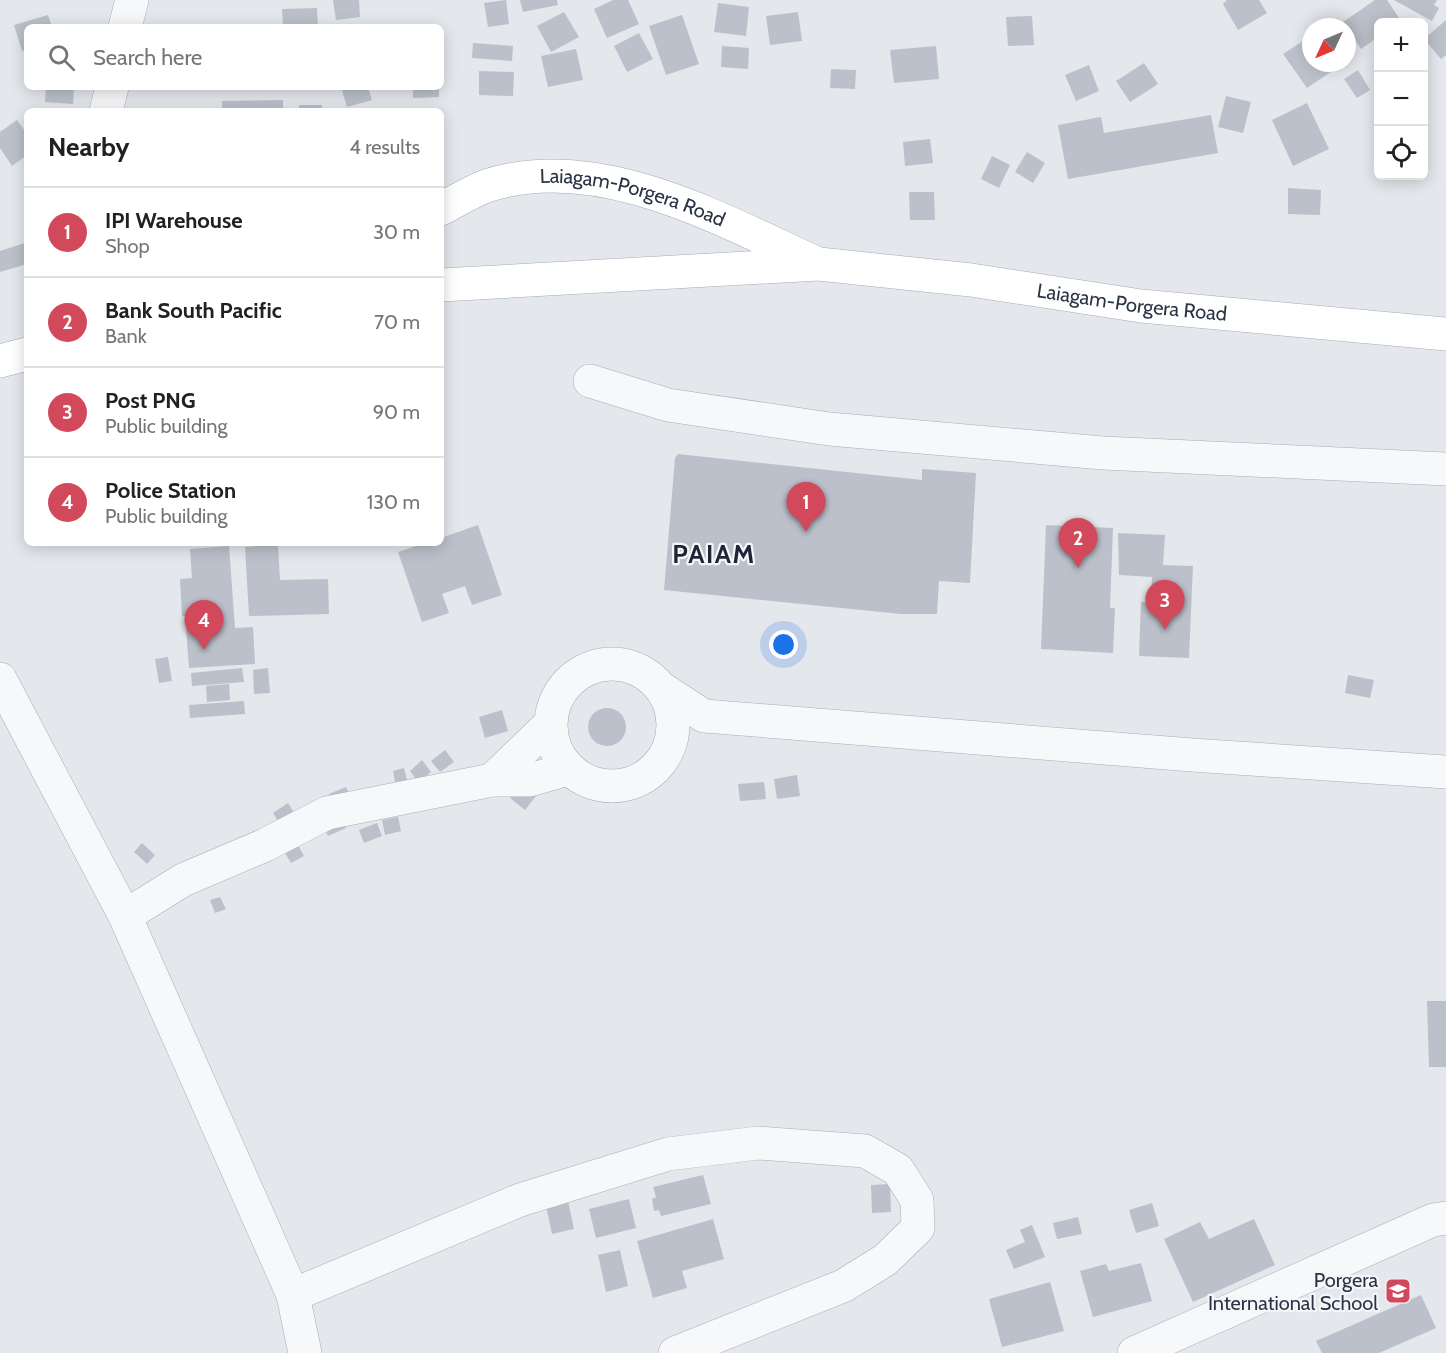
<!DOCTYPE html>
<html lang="en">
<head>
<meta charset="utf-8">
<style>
  :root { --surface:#fff; --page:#f2f2f2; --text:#202124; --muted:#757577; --line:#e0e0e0; --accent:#d1495b }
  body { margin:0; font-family:Cabin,sans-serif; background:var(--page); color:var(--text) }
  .controls { position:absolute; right:18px; top:18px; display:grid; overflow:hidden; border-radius:9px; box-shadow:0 3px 15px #0003 }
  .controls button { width:54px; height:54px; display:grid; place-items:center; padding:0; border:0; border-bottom:2px solid var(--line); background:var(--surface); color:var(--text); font:30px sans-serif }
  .compass { position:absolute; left:1302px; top:18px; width:54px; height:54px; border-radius:50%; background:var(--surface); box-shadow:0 3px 15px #0003; rotate:226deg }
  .you { position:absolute; left:784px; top:645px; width:21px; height:21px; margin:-15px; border:4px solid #fff; border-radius:50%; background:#1a73e8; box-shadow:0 0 0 9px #1a73e833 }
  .badge { display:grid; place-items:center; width:39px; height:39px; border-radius:50%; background:var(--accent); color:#fff; font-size:20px; font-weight:700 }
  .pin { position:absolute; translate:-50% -50px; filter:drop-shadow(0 2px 3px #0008) }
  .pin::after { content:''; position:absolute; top:32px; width:21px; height:18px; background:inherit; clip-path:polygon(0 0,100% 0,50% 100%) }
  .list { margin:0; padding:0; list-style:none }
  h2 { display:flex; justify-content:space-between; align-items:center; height:78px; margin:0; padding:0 24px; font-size:26px }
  h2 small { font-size:20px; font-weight:400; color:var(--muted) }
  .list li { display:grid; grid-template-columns:39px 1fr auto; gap:18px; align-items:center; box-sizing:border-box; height:90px; padding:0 24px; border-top:2px solid var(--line) }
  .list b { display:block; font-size:22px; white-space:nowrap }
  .list p { margin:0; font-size:20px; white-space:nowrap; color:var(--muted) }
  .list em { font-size:20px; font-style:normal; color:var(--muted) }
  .icon { flex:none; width:33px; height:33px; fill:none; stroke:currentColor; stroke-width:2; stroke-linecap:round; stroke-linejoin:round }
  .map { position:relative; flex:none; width:1446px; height:1353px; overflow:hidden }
  .search { position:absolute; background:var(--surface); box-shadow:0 3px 15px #0003; left:24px; top:24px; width:420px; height:66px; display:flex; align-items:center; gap:15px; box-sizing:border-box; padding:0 21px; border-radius:9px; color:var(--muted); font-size:22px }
  .panel { position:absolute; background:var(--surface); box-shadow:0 3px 15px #0003; left:24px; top:108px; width:420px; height:438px; border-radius:9px }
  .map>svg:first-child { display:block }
  .building { fill:#bbc0ca }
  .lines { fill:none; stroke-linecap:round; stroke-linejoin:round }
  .minor-casing { stroke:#a9aeb7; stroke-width:34 }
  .major-casing { stroke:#a3abb8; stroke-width:34 }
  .minor { stroke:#f7f8fa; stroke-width:33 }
  .major { stroke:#fff; stroke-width:33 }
  .labels { text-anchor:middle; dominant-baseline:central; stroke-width:4.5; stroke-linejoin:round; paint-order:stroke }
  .street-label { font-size:20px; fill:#2b3445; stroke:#f4f6f9 }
  .poi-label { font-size:20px; fill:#2b3445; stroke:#f4f6f9; text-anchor:end }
  .district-label { font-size:26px; font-weight:bold; letter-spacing:1.5px; fill:#1d2536; stroke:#f4f6f9 }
</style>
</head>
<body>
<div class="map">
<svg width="1446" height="1353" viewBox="0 0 1446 1353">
  <rect width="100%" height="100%" fill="#e4e7ec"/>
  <g class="building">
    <path d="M333,0H359L360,17L336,20Z"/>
    <path d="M506,0L509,24L488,27L484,3Z"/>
    <path d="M520,0H557L558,5L523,12Z"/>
    <path d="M613,0H628L639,24L607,38L594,9Z"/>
    <path d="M1227,0H1259L1267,13L1238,30L1223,4Z"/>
    <path d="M1375,0H1387L1401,21L1378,22V37L1361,49L1343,22Z"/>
    <path d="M1394,0H1437L1434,5L1439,8L1432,21Z"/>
    <path d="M718,3L749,7L746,36L714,32Z"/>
    <path d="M317,8L318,27H283L282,9Z"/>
    <path d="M564,12L579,37L551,52L537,26Z"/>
    <path d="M798,12L802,41L770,45L766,16Z"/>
    <path d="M48,15L52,27H27V50L22,51L14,25Z"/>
    <path d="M682,15L699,64L666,75L649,26Z"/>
    <path d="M1032,16L1034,45L1008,46L1006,17Z"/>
    <path d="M1446,20V55L1441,59L1424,39Z"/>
    <path d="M639,33L653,59L627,72L614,46Z"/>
    <path d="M1311,36V63H1344L1307,88L1283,54Z"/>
    <path d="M473,43L513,46L512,61L472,58Z"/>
    <path d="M722,46L749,48L748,69L721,67Z"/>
    <path d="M936,46L939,79L894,83L890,50Z"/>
    <path d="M576,49L583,80L548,87L541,56Z"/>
    <path d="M1144,63L1158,84L1130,102L1116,81Z"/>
    <path d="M1089,65L1099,91L1076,101L1065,75Z"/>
    <path d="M831,69L856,70L855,89L830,88Z"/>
    <path d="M1358,70L1370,90L1357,98L1344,79Z"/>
    <path d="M479,71L514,72L513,96L479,95Z"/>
    <path d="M46,87H74L73,104L45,102Z"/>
    <path d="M341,87H368L372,100L347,107Z"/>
    <path d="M413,87H439V97L413,98Z"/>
    <path d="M1226,96L1251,102L1243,133L1218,127Z"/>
    <path d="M283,100V111H222V101Z"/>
    <path d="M1307,103L1329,149L1293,166L1272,120Z"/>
    <rect x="299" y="105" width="23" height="6"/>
    <path d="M1211,115L1218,153L1068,179L1058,125L1101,117L1104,133Z"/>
    <path d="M17,120L27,134V155L12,166L0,148V132Z"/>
    <path d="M930,139L933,163L905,166L903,142Z"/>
    <path d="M1027,152L1045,163L1033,183L1015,172Z"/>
    <path d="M992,156L1010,165L999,188L981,179Z"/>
    <path d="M1288,188L1321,190L1320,215L1288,214Z"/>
    <path d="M909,192H934L935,220H910Z"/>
    <path d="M25,243L27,264L0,272V251Z"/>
    <path d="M678,454L922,480V469L976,473L970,583L939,581L937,614H901L664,590L675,458Z"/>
    <path d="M478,525L502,595L472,605L465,586L442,594L449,613L422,622L398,552L425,543H441V538Z"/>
    <path d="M1046,525L1113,528L1110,608H1115L1113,653L1041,649Z"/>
    <path d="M1118,533L1165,535L1163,565L1193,566L1189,658L1139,656L1141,602H1151L1152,577L1119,575Z"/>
    <path d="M278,544L280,580L328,579L329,614L249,616L245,547Z"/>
    <path d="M229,546L235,628L253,627L255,664L189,668L186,629L196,628L195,616H182L180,579L192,578L190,549Z"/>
    <path d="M168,657L172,681L159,683L155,659Z"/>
    <path d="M242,668L244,682L192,686L191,673Z"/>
    <path d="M268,668L270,693L254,694L253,670Z"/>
    <path d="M1348,675L1374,680L1370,698L1345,693Z"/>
    <path d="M229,684L230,700L207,702L206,686Z"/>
    <path d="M244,701L245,714L190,718L189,705Z"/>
    <circle cx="607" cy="727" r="19"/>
    <path d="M502,710L508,731L485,738L479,717Z"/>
    <path d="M445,750L454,762L440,772L431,761Z"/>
    <path d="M422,760L431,772L418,782L410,771Z"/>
    <path d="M404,768L407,780L395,782L393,771Z"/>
    <path d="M797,775L800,796L777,799L774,779Z"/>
    <path d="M764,782L766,799L740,801L738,784Z"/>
    <path d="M520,784L536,796L525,810L510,798Z"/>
    <path d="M346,787L352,801L334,807L329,794Z"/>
    <path d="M288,803L299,821L284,831L273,813Z"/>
    <path d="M340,813L346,828L328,836L322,821Z"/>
    <path d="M398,817L401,831L385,835L382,820Z"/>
    <path d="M377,823L382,836L364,843L359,830Z"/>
    <path d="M295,840L304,856L291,863L282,848Z"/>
    <path d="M142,843L155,855L147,864L134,852Z"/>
    <path d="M220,897L226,909L215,913L210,900Z"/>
    <path d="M1427,1001H1446V1067H1429Z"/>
    <path d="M703,1175L711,1204L661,1216L659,1210L654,1211L652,1199L656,1197L653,1187Z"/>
    <path d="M890,1184L891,1212L872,1213L871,1185Z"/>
    <path d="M629,1199L636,1228L596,1238L589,1209Z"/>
    <path d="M568,1201L574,1229L552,1234L546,1206Z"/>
    <path d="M1152,1203L1159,1226L1136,1233L1129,1210Z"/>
    <path d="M1078,1217L1082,1234L1057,1239L1053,1223Z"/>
    <path d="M713,1219L724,1259L682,1271L687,1288L653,1298L637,1241Z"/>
    <path d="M1254,1219L1275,1265L1193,1302L1164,1239L1200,1222L1209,1239Z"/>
    <path d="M1032,1225L1045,1257L1014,1269L1006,1250L1025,1242L1020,1230Z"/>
    <path d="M620,1250L628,1286L606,1292L598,1255Z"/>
    <path d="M1141,1263L1152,1301L1093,1317L1080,1271L1106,1264L1109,1271Z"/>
    <path d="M1050,1282L1064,1331L1002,1347L989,1299Z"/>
    <path d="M1421,1295L1436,1328L1379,1353H1322L1316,1341Z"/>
  </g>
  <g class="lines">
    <g class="minor-casing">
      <g id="minor">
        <path d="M125,27L132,0"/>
        <path d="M106,111L112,87"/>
        <path d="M590,381L668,405L829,429L1103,453L1446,469"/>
        <circle cx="612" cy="725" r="61"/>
        <path d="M0,679L125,916L293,1295L305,1353"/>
        <path d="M664,690L704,716L1192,755L1446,772"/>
        <path d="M492,780L549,725"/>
        <path d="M125,916L183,880L265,845L327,813L492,780H530L568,769"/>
        <path d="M293,1295L520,1200L668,1154L758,1143L865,1151L898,1170L917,1200L918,1228L885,1260L843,1286L675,1353"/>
        <path d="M1134,1353L1433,1220L1446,1218"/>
      </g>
    </g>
    <g class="major-casing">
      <g id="major">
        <path id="s1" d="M441,209C456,201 471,192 486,186C596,150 718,218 816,263"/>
        <path id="s2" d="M441,285L819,264L971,280L1141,306L1446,334"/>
        <path d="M0,361L27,354"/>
      </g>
    </g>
    <use href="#minor" class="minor"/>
    <use href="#major" class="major"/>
  </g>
  <defs>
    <g id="school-square" transform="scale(1.35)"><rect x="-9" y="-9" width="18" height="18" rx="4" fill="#d1495b" stroke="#f4f6f9"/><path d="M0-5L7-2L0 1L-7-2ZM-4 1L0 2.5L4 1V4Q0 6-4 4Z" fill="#fff"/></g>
  </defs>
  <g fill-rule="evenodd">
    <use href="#school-square" x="1398" y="1291"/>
  </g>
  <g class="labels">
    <g class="street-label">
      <text stroke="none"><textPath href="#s1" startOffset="201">Laiagam-Porgera Road</textPath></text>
      <text stroke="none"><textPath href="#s2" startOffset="694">Laiagam-Porgera Road</textPath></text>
    </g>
    <g class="poi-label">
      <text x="1378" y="1280">Porgera<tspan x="1378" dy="23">International School</tspan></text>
    </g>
    <g class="district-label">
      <text x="714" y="554">PAIAM</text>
    </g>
  </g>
</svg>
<div class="controls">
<button>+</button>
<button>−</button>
<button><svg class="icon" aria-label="locate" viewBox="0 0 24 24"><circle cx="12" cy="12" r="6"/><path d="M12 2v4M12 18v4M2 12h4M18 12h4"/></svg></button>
</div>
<svg class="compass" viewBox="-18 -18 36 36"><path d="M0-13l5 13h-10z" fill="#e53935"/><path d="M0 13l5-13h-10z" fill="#757577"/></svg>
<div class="you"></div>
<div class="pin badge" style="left:806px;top:532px">1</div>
<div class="pin badge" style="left:1078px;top:568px">2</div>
<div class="pin badge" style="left:1165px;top:630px">3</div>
<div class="pin badge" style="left:204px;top:650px">4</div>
<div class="search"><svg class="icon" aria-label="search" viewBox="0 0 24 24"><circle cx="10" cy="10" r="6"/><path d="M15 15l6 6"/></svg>Search here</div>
<section class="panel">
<h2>Nearby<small>4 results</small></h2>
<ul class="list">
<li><span class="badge">1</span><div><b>IPI Warehouse</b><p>Shop</p></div><em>30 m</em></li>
<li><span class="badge">2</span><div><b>Bank South Pacific</b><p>Bank</p></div><em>70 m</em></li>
<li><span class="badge">3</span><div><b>Post PNG</b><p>Public building</p></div><em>90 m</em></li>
<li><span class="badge">4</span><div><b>Police Station</b><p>Public building</p></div><em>130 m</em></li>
</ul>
</section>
</div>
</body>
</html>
